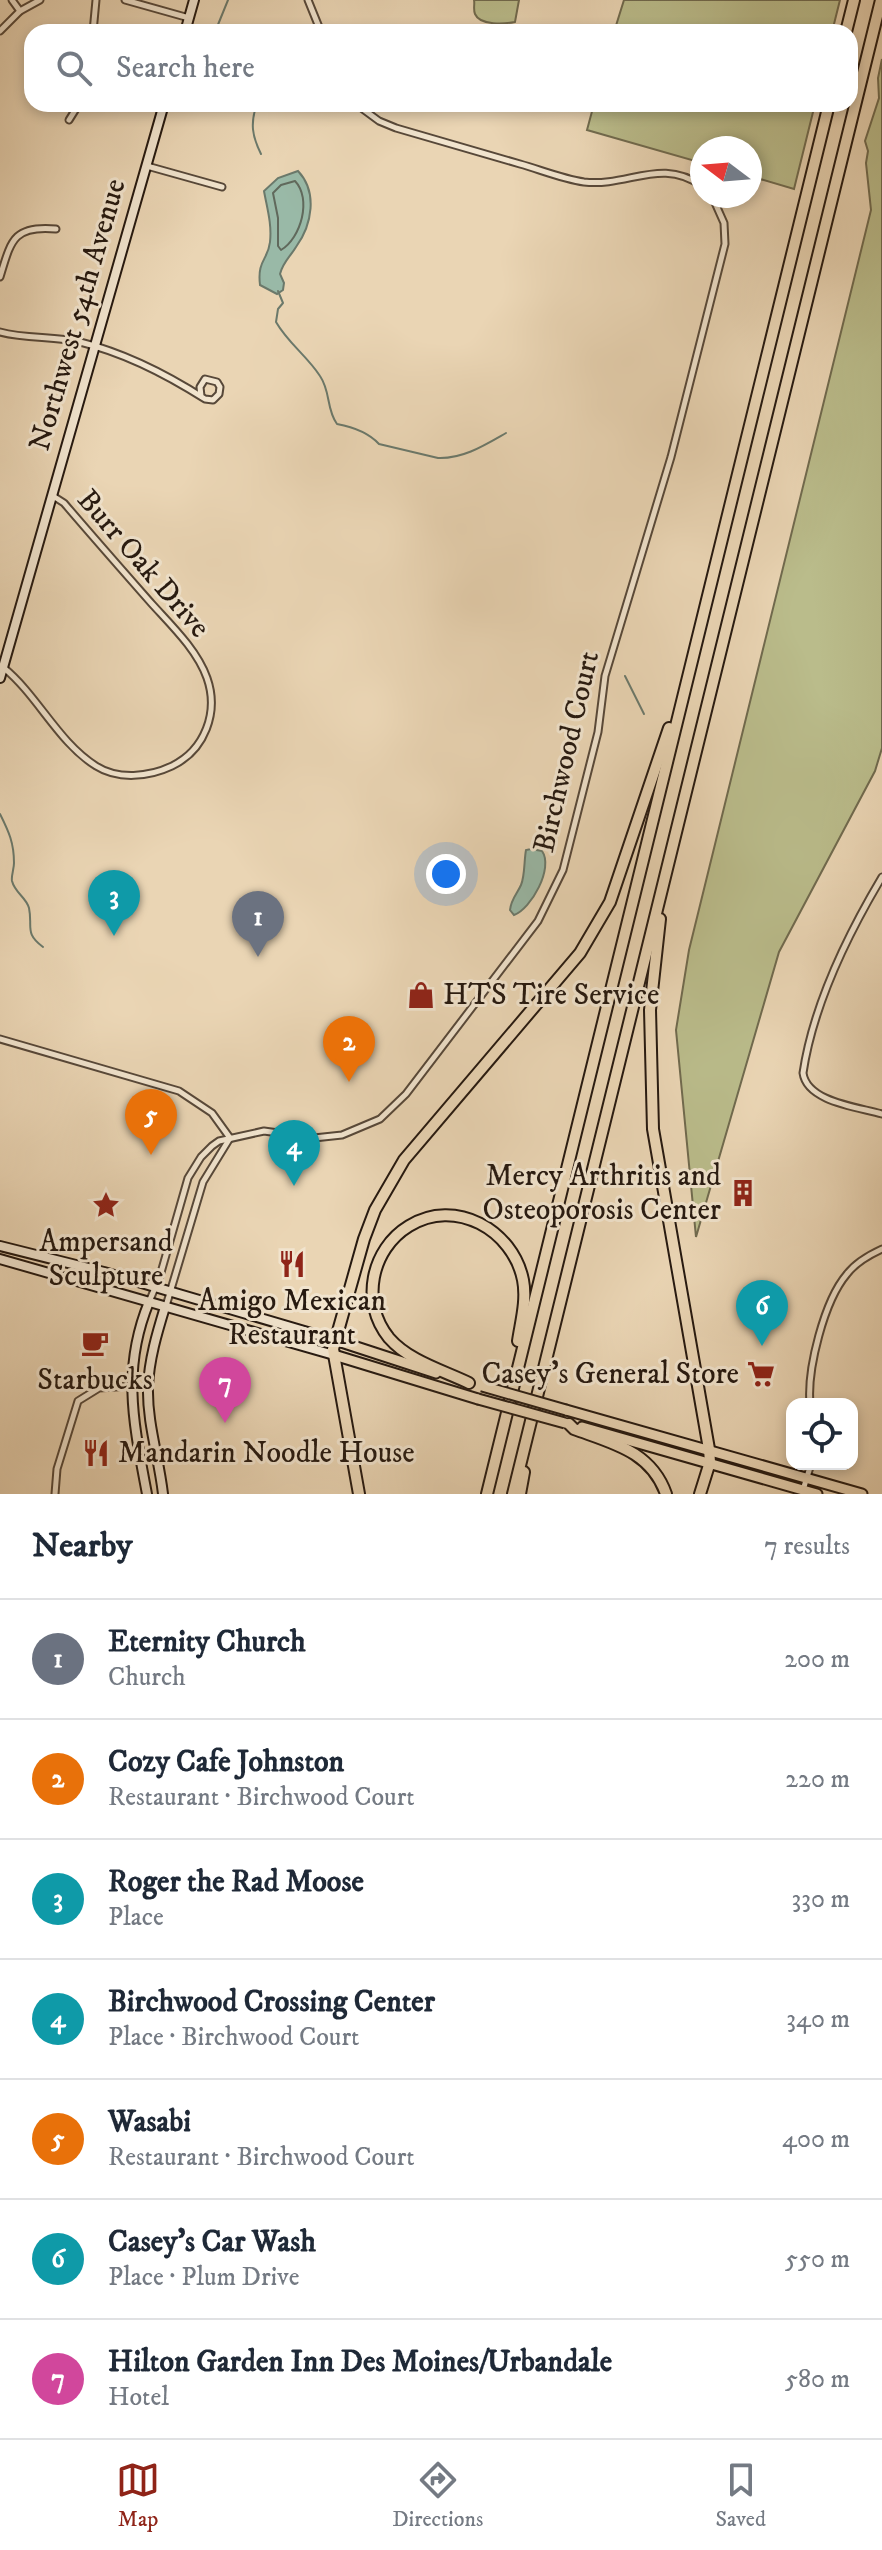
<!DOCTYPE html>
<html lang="en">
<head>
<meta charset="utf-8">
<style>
  :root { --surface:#fff; --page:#f2f2f3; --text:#1f2937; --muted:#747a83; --line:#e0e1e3; --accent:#8f2418 }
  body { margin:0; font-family:"IM FELL DW Pica",serif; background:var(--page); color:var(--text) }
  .controls { position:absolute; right:24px; bottom:24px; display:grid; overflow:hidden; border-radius:16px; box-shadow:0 4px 12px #0003 }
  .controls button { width:72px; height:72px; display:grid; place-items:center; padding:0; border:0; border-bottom:2px solid var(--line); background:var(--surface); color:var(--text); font:40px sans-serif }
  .compass { position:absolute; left:690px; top:136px; width:72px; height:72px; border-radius:50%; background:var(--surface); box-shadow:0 4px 12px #0003; rotate:286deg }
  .you { position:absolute; left:446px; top:874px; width:28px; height:28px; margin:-20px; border:6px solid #fff; border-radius:50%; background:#1a73e8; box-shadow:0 0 0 12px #1a73e833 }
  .badge { display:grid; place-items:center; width:52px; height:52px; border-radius:50%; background:var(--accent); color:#fff; font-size:26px; font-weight:700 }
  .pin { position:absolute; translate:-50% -66px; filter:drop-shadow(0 2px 4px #0008) }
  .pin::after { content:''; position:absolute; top:42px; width:28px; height:24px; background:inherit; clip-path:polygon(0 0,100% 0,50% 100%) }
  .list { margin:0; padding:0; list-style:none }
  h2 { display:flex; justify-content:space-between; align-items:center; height:104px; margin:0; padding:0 32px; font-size:34px }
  h2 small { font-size:26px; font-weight:400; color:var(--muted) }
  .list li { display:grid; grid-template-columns:52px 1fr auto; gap:24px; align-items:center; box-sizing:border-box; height:120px; padding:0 32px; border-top:2px solid var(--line) }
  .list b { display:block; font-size:30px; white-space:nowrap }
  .list p { margin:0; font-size:26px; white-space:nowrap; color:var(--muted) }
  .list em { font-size:26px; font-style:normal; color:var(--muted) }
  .icon { flex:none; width:44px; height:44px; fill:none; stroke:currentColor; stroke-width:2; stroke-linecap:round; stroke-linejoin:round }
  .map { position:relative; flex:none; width:882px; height:1494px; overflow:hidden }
  .search { position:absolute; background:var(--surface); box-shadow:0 4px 12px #0003; left:24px; right:24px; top:24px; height:88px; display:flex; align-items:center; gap:20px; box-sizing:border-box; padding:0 28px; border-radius:24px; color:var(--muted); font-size:30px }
  .sheet { height:944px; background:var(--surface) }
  nav { display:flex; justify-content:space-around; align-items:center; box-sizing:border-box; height:112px; border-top:2px solid var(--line); background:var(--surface); font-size:22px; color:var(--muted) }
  nav a { display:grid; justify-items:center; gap:4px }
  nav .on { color:var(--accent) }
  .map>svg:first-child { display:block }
  .green { fill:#babc8b; stroke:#706a4e; stroke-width:2 }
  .water { fill:#99b9a7; stroke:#6b796b; stroke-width:2 }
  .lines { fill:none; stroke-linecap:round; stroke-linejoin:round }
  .shore { stroke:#60695c; stroke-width:2 }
  .stream { stroke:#6b796b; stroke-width:2 }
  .street-casing { stroke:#574839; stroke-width:9 }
  .secondary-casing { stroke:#261910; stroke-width:12 }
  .primary-casing { stroke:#261910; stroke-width:13 }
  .highway-casing { stroke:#261910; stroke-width:14 }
  .street { stroke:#f1e4ce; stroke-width:5 }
  .secondary { stroke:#f1e4ce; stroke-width:8 }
  .primary { stroke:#ead5b4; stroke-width:9 }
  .highway { stroke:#ead5b4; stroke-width:10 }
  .primary-bridge-casing { stroke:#261910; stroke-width:13; stroke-linecap:butt }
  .primary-bridge { stroke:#ead5b4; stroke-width:9 }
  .labels { text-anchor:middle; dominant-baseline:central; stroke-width:6; stroke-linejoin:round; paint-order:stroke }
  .street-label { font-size:30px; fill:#261910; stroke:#f1e4ce }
  .poi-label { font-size:30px; fill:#261910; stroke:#f1e4ce }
</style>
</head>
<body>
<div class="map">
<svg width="882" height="1494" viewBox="0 0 882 1494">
  <rect width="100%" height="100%" fill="#ead5b4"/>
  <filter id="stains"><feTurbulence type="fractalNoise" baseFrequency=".0025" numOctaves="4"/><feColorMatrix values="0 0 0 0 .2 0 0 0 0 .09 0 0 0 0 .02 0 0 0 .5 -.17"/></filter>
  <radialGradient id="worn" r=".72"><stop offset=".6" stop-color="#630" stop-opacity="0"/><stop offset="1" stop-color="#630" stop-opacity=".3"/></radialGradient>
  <g class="green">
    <path d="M519,0L515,22C505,24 480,26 475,14C473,9 475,4 474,0Z"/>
    <path d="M624,0H840L832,32H614Z"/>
    <path d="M882,59V748L875,771L779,952L696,1237L676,1030L689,950L871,210L866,163L868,151L865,141L879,98L878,78Z"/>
    <path d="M594,104H815L794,189L750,176V148H702V163L587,130Z"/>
  </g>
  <g class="water">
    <path d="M298,171C318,192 312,225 296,247C290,257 283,262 280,274L284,283L283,290L277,294L260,285C257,260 268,260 270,242C272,224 267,208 264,191L278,178Z"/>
    <path d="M531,849L542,851C554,868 531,909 514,915L510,910C511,899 517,894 521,885C525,876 524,860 526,850Z"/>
  </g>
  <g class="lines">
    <path class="shore" d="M295,181C312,199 301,238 281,250L278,246V218L273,193L281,185Z"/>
    <g class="stream">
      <path d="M215,32L228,0"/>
      <path d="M257,104C250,123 252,136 261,154"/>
      <path d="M278,291L283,303L278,309L276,322C288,343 307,356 320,376C331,392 326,409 337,424C353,427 368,432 379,444L438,458C463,459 485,445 506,433"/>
      <path d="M625,676L644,714"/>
      <path d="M0,814C9,832 14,843 14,863C14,869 11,876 12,881C15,893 26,897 29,908C33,927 24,933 43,947"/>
    </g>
    <g class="street-casing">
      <g id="street">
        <path d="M12,0L20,11"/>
        <path d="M125,0L189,18"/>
        <path d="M308,0L321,32"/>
        <path d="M0,31L20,11L40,0"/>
        <path d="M93,32L96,0"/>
        <path d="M356,104L379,121L396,128C437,140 478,152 520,164C541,170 563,179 584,182C629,187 661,157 702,186"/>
        <path d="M69,120L79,104"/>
        <path d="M147,166L222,187"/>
        <path d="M0,277C11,241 13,225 56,229"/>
        <path d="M0,332C26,339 54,336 80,342C125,353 166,374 205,399L213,400L219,394L220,387L217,382L205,379L200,387L201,396"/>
        <path d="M4,668C38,696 58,742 96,766C118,780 149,777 172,766C205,750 219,712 207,678C197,650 172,626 152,604C123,571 93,537 64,503L53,496"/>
        <path d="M882,877C848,934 813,1006 803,1073C807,1102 858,1107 882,1114"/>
        <path d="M0,1039L179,1091L212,1113L230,1138"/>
        <path d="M149,1302L160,1276L188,1178L201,1157L212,1146L219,1141L264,1131L314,1138L342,1135L380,1119L406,1094L538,921L563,870L598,732L605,676L671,457L725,244L724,223L712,196"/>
        <path d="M166,1306L203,1182L230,1138"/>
        <path d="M810,1404C807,1369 824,1301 847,1274C856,1262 869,1255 882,1249"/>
        <path d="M803,1490L811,1464"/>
        <path d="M55,1494L57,1469L78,1401L99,1388L131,1386"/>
      </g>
    </g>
    <g class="secondary-casing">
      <g id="secondary">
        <path d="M185,32L194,0"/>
        <path d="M0,678L164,104"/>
        <path d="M0,1246L104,1272L335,1340"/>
        <path d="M0,1259L334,1355"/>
        <path d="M147,1494C134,1425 121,1370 149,1302"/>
        <path d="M163,1494C159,1458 147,1423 148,1387C149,1360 157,1333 165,1307"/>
      </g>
    </g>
    <g class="primary-casing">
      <g id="primary">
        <path d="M335,1340L436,1373"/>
        <path d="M334,1355L478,1399"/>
        <path d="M566,1410L862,1494"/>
        <path d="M582,1427L817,1494"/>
      </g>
    </g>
    <g class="highway-casing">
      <g id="highway">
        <path d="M846,32L854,0"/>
        <path d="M660,919L650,1010L653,1129L709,1449L710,1462L700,1494"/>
        <path d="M469,1383C442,1370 409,1361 389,1338C360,1303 371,1249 409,1226C455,1197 513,1230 523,1280C527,1300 521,1321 518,1341"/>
        <path d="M569,1424L574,1429C612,1443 651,1451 666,1494"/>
        <path d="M359,1494L333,1349L364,1239L375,1210L404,1160L580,953L610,902L669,728"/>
        <path d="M487,1494L829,104"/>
        <path d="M513,1494L881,0"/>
        <path d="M520,1494L524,1472"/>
      </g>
    </g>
    <use href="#street" class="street"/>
    <use href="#secondary" class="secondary"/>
    <use href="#primary" class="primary"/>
    <use href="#highway" class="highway"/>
    <g class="primary-bridge-casing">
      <g id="primary-bridge">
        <path d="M482,1386L566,1410"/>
        <path d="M478,1399L565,1423"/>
      </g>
    </g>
    <use href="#primary-bridge" class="primary-bridge"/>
  </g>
  <defs>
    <g id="shop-bare" transform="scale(2.16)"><path d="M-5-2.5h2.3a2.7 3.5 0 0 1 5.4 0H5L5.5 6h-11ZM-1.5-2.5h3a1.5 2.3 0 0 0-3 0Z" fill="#8f2418" stroke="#f1e4ce" stroke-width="2.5" paint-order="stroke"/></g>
    <g id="building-bare" transform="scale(2.16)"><path d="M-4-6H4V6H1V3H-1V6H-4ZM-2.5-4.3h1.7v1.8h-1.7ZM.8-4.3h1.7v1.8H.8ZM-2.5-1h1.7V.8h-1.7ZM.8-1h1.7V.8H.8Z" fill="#8f2418" stroke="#f1e4ce" stroke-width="2.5" paint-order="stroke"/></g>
    <g id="sight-bare" transform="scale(2.16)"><path d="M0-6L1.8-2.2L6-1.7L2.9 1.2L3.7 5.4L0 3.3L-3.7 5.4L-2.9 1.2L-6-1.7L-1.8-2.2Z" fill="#8f2418" stroke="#f1e4ce" stroke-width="2.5" paint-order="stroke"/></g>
    <g id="restaurant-bare" transform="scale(2.16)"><path d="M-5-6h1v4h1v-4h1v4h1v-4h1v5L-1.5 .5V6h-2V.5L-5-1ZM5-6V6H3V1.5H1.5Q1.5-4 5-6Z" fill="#8f2418" stroke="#f1e4ce" stroke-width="2.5" paint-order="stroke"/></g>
    <g id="cafe-bare" transform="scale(2.16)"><path d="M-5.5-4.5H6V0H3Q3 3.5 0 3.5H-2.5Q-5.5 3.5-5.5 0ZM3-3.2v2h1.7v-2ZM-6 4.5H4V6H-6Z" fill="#8f2418" stroke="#f1e4ce" stroke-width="2.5" paint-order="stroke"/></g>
    <g id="supermarket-bare" transform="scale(2.16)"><path d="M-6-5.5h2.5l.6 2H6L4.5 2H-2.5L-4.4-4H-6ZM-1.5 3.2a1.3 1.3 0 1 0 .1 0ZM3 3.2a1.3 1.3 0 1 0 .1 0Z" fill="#8f2418" stroke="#f1e4ce" stroke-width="2.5" paint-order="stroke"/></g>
  </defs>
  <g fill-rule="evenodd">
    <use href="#shop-bare" x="421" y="995"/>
    <use href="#building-bare" x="743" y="1193"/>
    <use href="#sight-bare" x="106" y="1205"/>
    <use href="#restaurant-bare" x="292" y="1264"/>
    <use href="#cafe-bare" x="95" y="1343"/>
    <use href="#supermarket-bare" x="761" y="1374"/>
    <use href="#restaurant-bare" x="96" y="1453"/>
  </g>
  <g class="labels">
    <g class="street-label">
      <text transform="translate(78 315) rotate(-74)">Northwest 54th Avenue</text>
      <text transform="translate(143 564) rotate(49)">Burr Oak Drive</text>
      <text transform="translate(567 752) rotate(-77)">Birchwood Court</text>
    </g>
    <g class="poi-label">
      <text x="443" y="995" text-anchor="start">HTS Tire Service</text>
      <text x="721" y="1176" text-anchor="end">Mercy Arthritis and<tspan x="721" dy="34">Osteoporosis Center</tspan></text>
      <text x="106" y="1242">Ampersand<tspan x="106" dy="34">Sculpture</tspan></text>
      <text x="292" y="1301">Amigo Mexican<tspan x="292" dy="34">Restaurant</tspan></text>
      <text x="739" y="1374" text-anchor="end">Casey's General Store</text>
      <text x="95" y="1380">Starbucks</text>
      <text x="118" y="1453" text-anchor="start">Mandarin Noodle House</text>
    </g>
  </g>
  <rect width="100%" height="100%" filter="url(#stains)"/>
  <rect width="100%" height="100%" fill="url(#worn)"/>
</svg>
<div class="controls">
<button><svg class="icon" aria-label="locate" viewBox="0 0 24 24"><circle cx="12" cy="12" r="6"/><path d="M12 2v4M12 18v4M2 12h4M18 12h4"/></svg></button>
</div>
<svg class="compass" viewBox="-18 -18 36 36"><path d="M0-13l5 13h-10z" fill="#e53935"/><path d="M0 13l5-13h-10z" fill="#747a83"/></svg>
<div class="you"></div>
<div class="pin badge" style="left:258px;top:957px;background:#6b7280">1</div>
<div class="pin badge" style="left:349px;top:1082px;background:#e8710a">2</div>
<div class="pin badge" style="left:114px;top:936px;background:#0f9aa8">3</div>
<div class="pin badge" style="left:294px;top:1186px;background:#0f9aa8">4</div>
<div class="pin badge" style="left:151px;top:1155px;background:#e8710a">5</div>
<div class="pin badge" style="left:762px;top:1346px;background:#0f9aa8">6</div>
<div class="pin badge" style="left:225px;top:1423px;background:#d1479c">7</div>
<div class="search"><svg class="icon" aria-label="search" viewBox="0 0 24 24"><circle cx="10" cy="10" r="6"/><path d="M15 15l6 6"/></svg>Search here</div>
</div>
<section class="sheet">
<h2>Nearby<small>7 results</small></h2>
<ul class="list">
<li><span class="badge" style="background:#6b7280">1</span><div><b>Eternity Church</b><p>Church</p></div><em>200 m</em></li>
<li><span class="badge" style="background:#e8710a">2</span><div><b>Cozy Cafe Johnston</b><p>Restaurant · Birchwood Court</p></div><em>220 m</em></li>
<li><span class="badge" style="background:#0f9aa8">3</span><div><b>Roger the Rad Moose</b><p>Place</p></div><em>330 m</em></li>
<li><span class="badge" style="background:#0f9aa8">4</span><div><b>Birchwood Crossing Center</b><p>Place · Birchwood Court</p></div><em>340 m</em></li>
<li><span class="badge" style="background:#e8710a">5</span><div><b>Wasabi</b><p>Restaurant · Birchwood Court</p></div><em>400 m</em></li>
<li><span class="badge" style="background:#0f9aa8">6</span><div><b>Casey's Car Wash</b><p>Place · Plum Drive</p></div><em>550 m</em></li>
<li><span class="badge" style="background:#d1479c">7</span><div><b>Hilton Garden Inn Des Moines/Urbandale</b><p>Hotel</p></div><em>580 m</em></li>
</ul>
</section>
<nav>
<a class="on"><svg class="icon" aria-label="map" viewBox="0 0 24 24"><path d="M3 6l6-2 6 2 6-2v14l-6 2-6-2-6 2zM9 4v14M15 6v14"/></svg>Map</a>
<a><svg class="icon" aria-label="directions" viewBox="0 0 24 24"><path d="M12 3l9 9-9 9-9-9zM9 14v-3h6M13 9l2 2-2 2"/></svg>Directions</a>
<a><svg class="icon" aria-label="saved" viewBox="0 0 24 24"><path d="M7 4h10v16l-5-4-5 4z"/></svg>Saved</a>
</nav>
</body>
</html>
